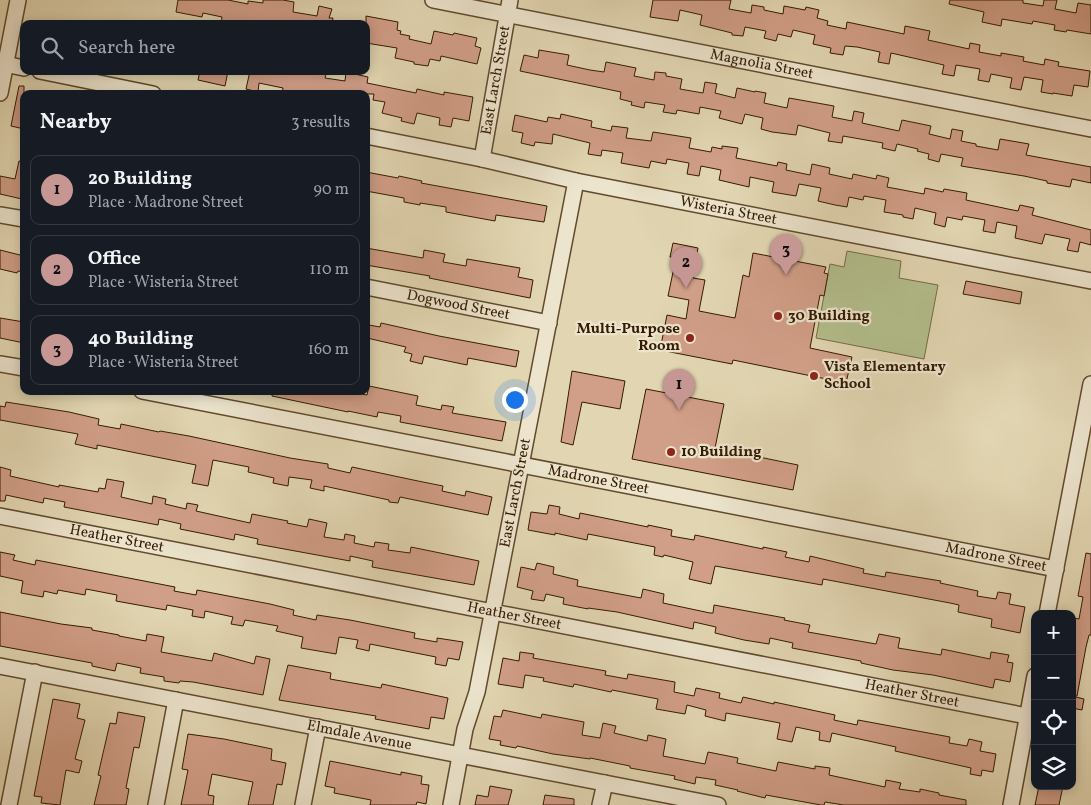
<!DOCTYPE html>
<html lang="en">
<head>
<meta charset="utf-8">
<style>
  :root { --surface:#171b24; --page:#242831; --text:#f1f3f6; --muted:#9ea1a6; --line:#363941; --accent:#c59692 }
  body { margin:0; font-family:Vollkorn,serif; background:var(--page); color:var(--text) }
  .controls { position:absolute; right:15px; bottom:15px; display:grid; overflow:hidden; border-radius:10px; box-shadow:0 2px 12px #0003 }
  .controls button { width:45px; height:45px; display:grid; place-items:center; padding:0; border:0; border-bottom:1px solid var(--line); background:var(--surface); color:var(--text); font:25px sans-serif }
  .you { position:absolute; left:514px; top:399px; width:18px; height:18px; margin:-12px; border:4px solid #fff; border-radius:50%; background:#1a73e8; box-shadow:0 0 0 8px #1a73e833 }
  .badge { display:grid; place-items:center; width:32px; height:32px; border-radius:50%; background:var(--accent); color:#111; font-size:16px; font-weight:700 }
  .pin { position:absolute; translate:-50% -41px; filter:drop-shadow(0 1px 2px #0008) }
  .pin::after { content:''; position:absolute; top:26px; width:18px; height:15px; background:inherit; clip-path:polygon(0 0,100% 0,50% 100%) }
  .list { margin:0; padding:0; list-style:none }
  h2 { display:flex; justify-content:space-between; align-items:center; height:65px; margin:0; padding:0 20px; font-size:21px }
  h2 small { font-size:16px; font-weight:400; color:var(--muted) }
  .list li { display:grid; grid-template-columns:32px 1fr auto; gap:15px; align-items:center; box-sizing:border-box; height:70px; margin:0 10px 10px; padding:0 10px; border:1px solid var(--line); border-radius:10px }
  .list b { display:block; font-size:19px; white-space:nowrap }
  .list p { margin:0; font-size:16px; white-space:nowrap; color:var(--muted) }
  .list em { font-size:16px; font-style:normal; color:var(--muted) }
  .icon { flex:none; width:28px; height:28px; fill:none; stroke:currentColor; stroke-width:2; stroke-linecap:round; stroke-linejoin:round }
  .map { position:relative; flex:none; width:1091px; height:805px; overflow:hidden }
  .search { position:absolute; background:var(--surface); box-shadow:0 2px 12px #0003; left:20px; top:20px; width:350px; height:55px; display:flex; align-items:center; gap:12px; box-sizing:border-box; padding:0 18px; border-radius:10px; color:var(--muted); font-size:19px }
  .panel { position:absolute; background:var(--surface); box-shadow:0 2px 12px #0003; left:20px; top:90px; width:350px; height:305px; border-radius:10px }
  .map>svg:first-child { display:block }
  .green { fill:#b3be8c; stroke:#746c46 }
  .building { fill:#d19e87; stroke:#341b01 }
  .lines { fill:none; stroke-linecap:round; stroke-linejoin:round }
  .minor-casing { stroke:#604a2d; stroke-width:18 }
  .minor { stroke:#ece4cd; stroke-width:15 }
  .poi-dot { fill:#8f2418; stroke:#ece4cd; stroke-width:2 }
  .labels { text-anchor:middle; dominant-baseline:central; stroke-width:4.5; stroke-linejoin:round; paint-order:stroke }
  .street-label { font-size:15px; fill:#341b01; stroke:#ece4cd }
  .poi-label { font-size:15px; font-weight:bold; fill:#341b01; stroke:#ece4cd; text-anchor:start }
</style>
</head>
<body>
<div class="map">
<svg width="1091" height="805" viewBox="0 0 1091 805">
  <rect width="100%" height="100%" fill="#e2d6b2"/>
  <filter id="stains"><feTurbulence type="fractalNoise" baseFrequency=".004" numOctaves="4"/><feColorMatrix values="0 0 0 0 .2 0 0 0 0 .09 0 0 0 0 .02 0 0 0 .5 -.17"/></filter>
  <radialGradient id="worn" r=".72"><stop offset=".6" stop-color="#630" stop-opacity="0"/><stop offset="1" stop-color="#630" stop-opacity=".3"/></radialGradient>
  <path class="green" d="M847,251L901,261L899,278L938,285L924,359L816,338L830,264L844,267Z"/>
  <g class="building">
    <path d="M178,0H228L248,4V1L263,3V0H283L294,2L293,12L317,16L319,6L332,9L329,18H333L332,24H221L222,17L203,13L202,17L176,12Z"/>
    <path d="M653,0H731L729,9L751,13L752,5L764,7V10L783,14L784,6L805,10L806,7L819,10L817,18L828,21L827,25L846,29L847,22L904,34L905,26L930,31L928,40L969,49L970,43L980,45L979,52L1001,56V53L1024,57L1023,61L1044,65L1045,59L1059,62L1058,66L1090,71L1088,87L1074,85L1072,96L1053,93V94L1041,92L1043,80L1024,77L1021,90L1010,88L1012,78L991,74L989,82L978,80L980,69L956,65L954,76L942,74L944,65L891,53L889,64L878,62L880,52L857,47L845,46L843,55L830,53L831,48L813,44L815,35L793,30L791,37L778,34L776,41L764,38L766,31L745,27L743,36L732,35V33L700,25L702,15L680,10L678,21L650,17Z"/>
    <path d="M950,0H1023V3L1043,6L1044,0H1057L1055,9L1076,13L1078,3L1091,5V34L1067,30L1066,32L1054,30L1055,25L1033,21L1032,24L1002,19L1001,26L982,22L984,12L949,4Z"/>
    <path d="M366,16L398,22L397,30L401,31L400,34L410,36L409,39L431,44L434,31L453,35L454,33L477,38L475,46L481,48L477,64L441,56L440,61L430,59L428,66L414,64V62L395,58L397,48L366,43Z"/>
    <path d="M539,50L569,55L567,65L590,70L604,72L606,62L636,68L634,76L654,80L655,72L666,73V76L682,79L680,89L703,93L705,82L717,84L715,93L735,98L737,88L755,92V91L766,93L764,103L787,108L789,98L834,106L832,117L852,121L854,111L864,113L862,123L899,131L902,120L931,126L929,134L950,139L952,129L963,131L961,141L976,144V146L998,150L1000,139L1029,144L1026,155L1091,167V183L1072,179L1070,187L1047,183V181L1024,176L961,166L963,158L941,154L939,162L928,159L929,154L917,151L918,149L897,144L895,151L882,148L883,143L843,136L842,143L828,141L830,133L798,125L796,135L772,132L761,129L763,118L745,114L742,124L719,118L721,111L700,107L699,114L677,110L676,114L663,112L665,105L645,102L644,108L631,105L632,102L620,99L621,92L520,71L524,55L538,58Z"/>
    <path d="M200,71H228L225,86L198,80Z"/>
    <path d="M250,71H327L325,78L345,81L346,72L368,77L367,83L416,93L417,89L444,95V92L473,97L469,121L453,118L451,127L439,125L440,118L417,113L414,124L401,121L402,118L382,113L385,102L373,100L374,94H330L314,91V94H282L283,88L259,83L258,92L246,89Z"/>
    <path d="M19,86H24V129L11,126Z"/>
    <path d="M561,114L592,121L591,127L611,131L612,126L628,128L626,138L651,141L653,132L691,138L689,148L711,152L712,147L722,149V146L738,148L736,158L777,166L778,162L787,164L786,170L810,175L812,164L830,168L829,174L852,179L853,174L876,179L877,175L889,178L887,187L924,194L925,188L943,192L944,189L967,193L966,200L1008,209L1018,211L1020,205L1034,208L1032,215L1091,230V245L1080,242L1078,252L1067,250L1070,239L1045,234L1042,244L1015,238L1017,226L997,222L995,233L983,231L985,220L963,216L962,220L947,217L945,227L934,224L936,213L915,208L913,219L903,217V215L884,212L886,200L864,196L863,200L849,197L847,207L835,205L818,201L821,188L799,184L796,196L772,192L774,182L750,177L749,187L719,180L721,170L701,166L699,176L687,174L689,163L667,159L666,164L651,161L649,168L621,163L623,153L602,150L601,156L588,154L590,143L553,134L552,144L535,142L534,146L521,143L523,133L512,131L515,115L547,122L548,117L560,119Z"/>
    <path d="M19,161L24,162L22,199L0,194V176L15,179Z"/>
    <path d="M366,172L398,178L399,176L422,181L421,183L547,206L544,222L496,215L495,221L446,212V207L420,203V205L404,202V198L366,191Z"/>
    <path d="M673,243L698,248L693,278L705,280L699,311L735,318L743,275L749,277L753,253L826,267L824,273L828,274L824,296L820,295L810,348L852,357L846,383L733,360L732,364L660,350L667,315L686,319L689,300L668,296L676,258L670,257Z"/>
    <path d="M366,248L423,258L424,250L445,254L443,262L466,266L467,259L520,268L518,277L533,280L530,298L429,278L430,276L366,265Z"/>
    <path d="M0,250L24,256V272L18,271L17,273L0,269Z"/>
    <path d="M966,281L1022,292L1020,304L963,294Z"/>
    <path d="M0,318L24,322V343L0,338Z"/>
    <path d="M381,323L439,336L519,351L516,367L468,358L467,365L424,356L422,364L410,361L412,354L404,352L406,347L367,338L369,325L380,327Z"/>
    <path d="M572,371L625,381L620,409L582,402L573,445L561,442Z"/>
    <path d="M369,386L418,396L416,405L441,410L442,405L454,407L452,413L506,422L502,441L400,422L401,416L378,412L377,417L348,411V412L272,396V391H342L367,395Z"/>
    <path d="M646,389L724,404L715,448L798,465L793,490L632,459Z"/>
    <path d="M6,402L69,412L99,419L98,425L120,429L121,424L159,432L160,431L189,436L290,458L328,464V468L350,473L352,467L418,481L443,486L442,491L465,496L466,491L492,497L488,515L400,497L398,503L389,502V500L324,486V491L310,488L312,480L289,477L288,486L273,483L274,478L248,472L249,467L213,460L208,486L192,483L196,465L97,445V449L75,444L78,434L0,420V406L5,407Z"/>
    <path d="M0,467L11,470L10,476L59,487V485L98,492L99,488L105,489L107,479L124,482L121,497L152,504L153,496L166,499L165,504L186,509L187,503L198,505L196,511L250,523L252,514L288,521L287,523L307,527L309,519L327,523L324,537L344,540L345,534L355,536L354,543L374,547L375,542L389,544L388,550L410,553L411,547L479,561L474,585L372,567L373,561L350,556V561L257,544L258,539L235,534L234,540L205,534L180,529L181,524L159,519L158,525L64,507L65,502L44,498L43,503L6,495L5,501H0Z"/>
    <path d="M549,505L560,507L559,514L579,519L580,513L648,527V525L672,530L671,536L694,540L695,535L763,549V547L787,552L785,557L809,562L810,556L864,569L863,573L885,577L886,572L941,581L940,583L978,591L977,596L996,599L998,592L1011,594L1009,604L1025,607L1020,633L991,627L992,619L958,612L959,605L950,603L823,579L822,585L715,566L711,584L689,579L693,562L664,555L663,557L654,555L655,547L588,534L587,540L555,533V535L528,530L531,512L547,514Z"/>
    <path d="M0,552L15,555L13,560L35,565L36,560L175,587L174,591L196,595L197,590L270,604L294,610L293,615L316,620L317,615L350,620L415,633L414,638L437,642V638L463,642L459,660L448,658L446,666L435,664L436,657L370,644L369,651L356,648L358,640L339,637L336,654L301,648L303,637L276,631L278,626L245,620L243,626L231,624L233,617L224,615L205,611L204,618L192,616L193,610L167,605L166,610L116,601L117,595L86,589L85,595L58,590L57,594L44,591L43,597L21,593L23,581L0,576Z"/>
    <path d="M1086,553L1091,554V635H1089L1086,647L1077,696H1072V627L1074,618L1079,619L1083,597L1078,596Z"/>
    <path d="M537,563L554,567L553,574L578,580L577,586L641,598L643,589L664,594L663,603L710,613H713L714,605L785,618L784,620L810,625L808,632L876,644L879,634L900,638L898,648L941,655L942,649L990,659L991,652L1009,655L1007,662L1013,663L1010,682L995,679L993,688L933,675L893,670L861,663V661L792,648L793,643L770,638L769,644L744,640L715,633L716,627L694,622L693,629L617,612L588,608V609L563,604L564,598L546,594L544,601L531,599L533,591L517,587L521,567L535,570Z"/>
    <path d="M0,612L61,624L92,628V630L119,635V636L146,641L147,634L164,637L161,652L212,661L214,653L254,664L256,656L270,659L263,695L193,682L180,681L179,683L164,681V677L140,673L141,668L117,663L115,671L92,666V663L0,646Z"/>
    <path d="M520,652L534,654L533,658L606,671L605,675L627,679L628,674L675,682L674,692L694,696L696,688L720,693L719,698L741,703L743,697L774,704V702L835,715L834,720L857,725L858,720L950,737L949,743L967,746L969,739L982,742L980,751L996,754L993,772L982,770L981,776L970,774L971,768L895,751L896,747L841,735L832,733L830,742L819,740L820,732L796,727L792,742L777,739L780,723L726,713L725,721L705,716L706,710L687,705L685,714L656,709L658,699L612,690L611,692L574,684L573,687L543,681L544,678L525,675L523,688L498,684L503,658L519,661Z"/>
    <path d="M288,665L331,673L330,679L381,688L382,684L448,698L444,719L431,717L429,729L375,719L376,716L279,700Z"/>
    <path d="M1072,696L1084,699L1082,710L1072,708Z"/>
    <path d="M53,699L80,704L77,718L85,720L75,759L82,761L79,773L66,770L60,805L41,803L42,797L34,796Z"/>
    <path d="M503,710L541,718L542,714L584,722L582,735L600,738L603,723L616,726L614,733L647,741L648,735L666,739L663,756L705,764L708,752L738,758L737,763L776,771L778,762L815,769V766L830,768L829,775L885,787L886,780L901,783L899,789L920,792V789L939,793V795L966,800V805H844L825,802L824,805H821L766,795L765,798L737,791L738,790L715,785L716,780L696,777L695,784L674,779L675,776L630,768V766L590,758V759L553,754L517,746L516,748L500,745L501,741L489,739L494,716L501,717Z"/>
    <path d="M118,712L145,717L139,748L134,747L126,788L129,789L126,805H94L101,776L98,775L110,723L116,724Z"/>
    <path d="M188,734L224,739L272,749L271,760L286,763L282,785L277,784L273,805H248L253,782L212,774L208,795L214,796L213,805H181L188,770L182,769Z"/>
    <path d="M330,761L401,775V772L422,776L421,784L429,785L426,804L417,802L416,805H370L371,800L334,793L335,788L325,786Z"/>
    <path d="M490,786L512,790L508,805H475L477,795L488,797Z"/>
    <path d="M1039,786H1063L1059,805H1035Z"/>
    <path d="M545,795L574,799V805H543Z"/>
  </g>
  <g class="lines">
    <g class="minor-casing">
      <g id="minor">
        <path id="s1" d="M433,0L1091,129"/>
        <path d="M0,63L24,68"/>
        <path d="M40,71L153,94"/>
        <path d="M0,93L18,0"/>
        <path id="s2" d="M366,136L482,159L576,181L1091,281"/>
        <path id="s3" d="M482,159L510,0"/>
        <path d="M0,215L24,219"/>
        <path id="s4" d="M366,287L549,323"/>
        <path d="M0,364L24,368"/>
        <path id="s5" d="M142,391L1056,569"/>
        <path id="s6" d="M0,516L1027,716"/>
        <path d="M1047,614L1091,384"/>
        <path id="s7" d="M0,666L718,805"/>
        <path d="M9,805L35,672"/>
        <path d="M156,805L176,700"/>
        <path d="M303,805L318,727"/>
        <path id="s8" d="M451,805L465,729L477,692L576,181"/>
        <path d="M600,805L605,783"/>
        <path d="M1011,805L1035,676"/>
      </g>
    </g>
    <use href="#minor" class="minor"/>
  </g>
  <g class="poi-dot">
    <circle cx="778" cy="316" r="5"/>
    <circle cx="690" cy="338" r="5"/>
    <circle cx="814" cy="376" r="5"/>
    <circle cx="671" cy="452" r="5"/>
  </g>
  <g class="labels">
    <g class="street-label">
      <text stroke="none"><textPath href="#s1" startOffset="335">Magnolia Street</textPath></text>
      <text stroke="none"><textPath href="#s3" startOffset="80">East Larch Street</textPath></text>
      <text stroke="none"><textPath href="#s2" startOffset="370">Wisteria Street</textPath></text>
      <text stroke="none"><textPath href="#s4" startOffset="94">Dogwood Street</textPath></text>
      <text stroke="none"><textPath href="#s5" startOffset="465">Madrone Street</textPath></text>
      <text stroke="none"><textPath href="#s8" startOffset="319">East Larch Street</textPath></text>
      <text stroke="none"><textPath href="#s6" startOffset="119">Heather Street</textPath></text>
      <text stroke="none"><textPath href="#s5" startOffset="870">Madrone Street</textPath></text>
      <text stroke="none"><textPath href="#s6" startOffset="524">Heather Street</textPath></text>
      <text stroke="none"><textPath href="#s6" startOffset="929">Heather Street</textPath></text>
      <text stroke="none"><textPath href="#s7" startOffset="366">Elmdale Avenue</textPath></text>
    </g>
    <g class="poi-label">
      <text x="788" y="316">30 Building</text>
      <text x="680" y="329" text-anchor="end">Multi-Purpose<tspan x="680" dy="17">Room</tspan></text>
      <text x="824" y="367">Vista Elementary<tspan x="824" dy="17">School</tspan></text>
      <text x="681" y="452">10 Building</text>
    </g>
  </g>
  <rect width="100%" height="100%" filter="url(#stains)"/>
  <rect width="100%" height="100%" fill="url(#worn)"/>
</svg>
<div class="controls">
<button>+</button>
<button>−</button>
<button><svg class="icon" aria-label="locate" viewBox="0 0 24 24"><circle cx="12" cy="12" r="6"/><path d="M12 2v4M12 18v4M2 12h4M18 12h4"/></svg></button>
<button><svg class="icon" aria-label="layers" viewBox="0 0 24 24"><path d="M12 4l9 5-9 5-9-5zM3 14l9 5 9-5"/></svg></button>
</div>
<div class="you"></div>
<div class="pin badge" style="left:679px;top:410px">1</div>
<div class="pin badge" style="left:686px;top:288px">2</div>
<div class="pin badge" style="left:786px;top:275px">3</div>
<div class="search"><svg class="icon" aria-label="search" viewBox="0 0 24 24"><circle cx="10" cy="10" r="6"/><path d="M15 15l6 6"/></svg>Search here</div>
<section class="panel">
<h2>Nearby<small>3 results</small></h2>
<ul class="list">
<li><span class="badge">1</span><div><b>20 Building</b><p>Place · Madrone Street</p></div><em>90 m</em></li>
<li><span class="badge">2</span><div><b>Office</b><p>Place · Wisteria Street</p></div><em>110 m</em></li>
<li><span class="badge">3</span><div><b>40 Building</b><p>Place · Wisteria Street</p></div><em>160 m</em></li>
</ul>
</section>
</div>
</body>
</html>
